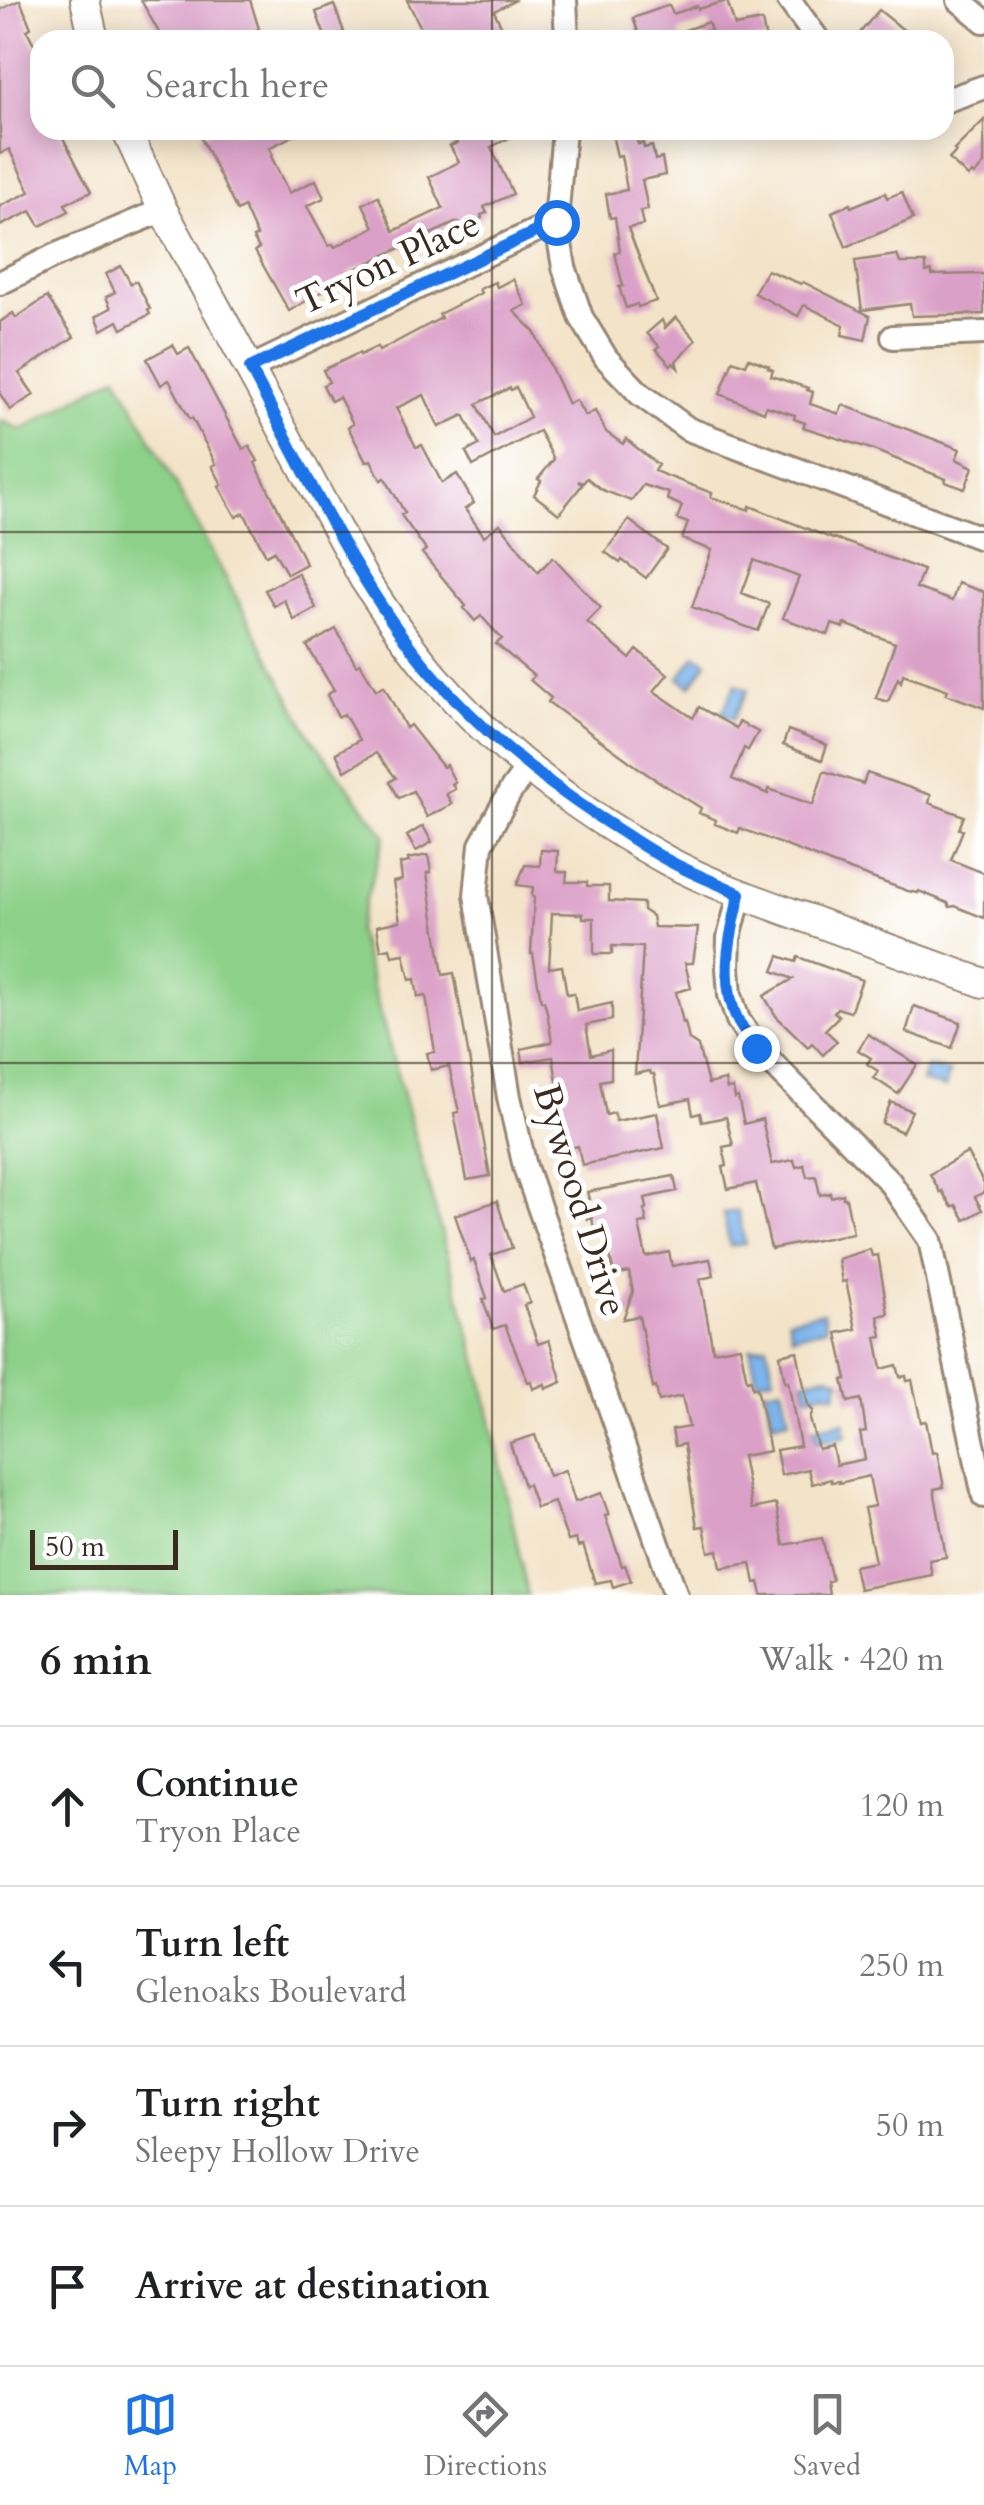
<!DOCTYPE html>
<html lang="en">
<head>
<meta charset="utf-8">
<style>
  :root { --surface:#fff; --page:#f6f6f6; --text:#202124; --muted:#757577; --line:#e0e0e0; --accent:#1a73e8 }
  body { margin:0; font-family:Cardo,serif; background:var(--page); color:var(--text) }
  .scale { position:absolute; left:30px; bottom:25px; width:148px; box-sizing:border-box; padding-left:10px; border:5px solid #3b2a1e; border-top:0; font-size:28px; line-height:35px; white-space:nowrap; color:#3b2a1e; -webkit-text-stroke:8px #fff; paint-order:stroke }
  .stop { position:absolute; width:30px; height:30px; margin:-22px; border:8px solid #1a73e8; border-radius:50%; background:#fff }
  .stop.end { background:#1a73e8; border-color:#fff; box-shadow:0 2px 10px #0008 }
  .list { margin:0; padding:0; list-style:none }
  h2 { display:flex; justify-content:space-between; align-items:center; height:130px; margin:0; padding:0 40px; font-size:42px }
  h2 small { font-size:32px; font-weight:400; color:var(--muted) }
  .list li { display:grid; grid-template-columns:65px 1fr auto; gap:30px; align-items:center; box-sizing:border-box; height:160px; padding:0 40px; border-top:2px solid var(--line) }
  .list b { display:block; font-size:38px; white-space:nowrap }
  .list p { margin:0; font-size:32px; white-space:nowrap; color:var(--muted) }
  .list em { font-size:32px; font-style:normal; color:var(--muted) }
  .icon { flex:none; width:55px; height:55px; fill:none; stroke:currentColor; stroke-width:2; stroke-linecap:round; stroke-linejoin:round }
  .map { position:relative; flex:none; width:984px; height:1595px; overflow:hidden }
  .search { position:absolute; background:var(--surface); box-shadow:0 5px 25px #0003; left:30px; right:30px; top:30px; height:110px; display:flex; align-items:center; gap:25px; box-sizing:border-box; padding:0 35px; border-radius:30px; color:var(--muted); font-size:38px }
  .sheet { height:770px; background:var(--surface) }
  nav { display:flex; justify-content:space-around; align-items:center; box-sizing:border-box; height:140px; border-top:2px solid var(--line); background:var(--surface); font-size:28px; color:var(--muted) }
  nav a { display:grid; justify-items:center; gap:5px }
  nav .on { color:var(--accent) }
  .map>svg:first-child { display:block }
  .green { fill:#8dd089; stroke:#647d54; stroke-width:2.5 }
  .water { fill:#7bb4eb; stroke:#5b6f84; stroke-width:2.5 }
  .building { fill:#dba0c8; fill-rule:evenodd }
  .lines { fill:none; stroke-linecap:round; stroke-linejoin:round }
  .minor-casing { stroke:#978673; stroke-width:28 }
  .tertiary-casing { stroke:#978673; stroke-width:32 }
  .minor { stroke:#fff; stroke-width:22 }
  .tertiary { stroke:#fff; stroke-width:28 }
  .route { stroke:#1a73e8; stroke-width:12 }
  .grid { fill:none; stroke:#3b2a1e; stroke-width:2.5; stroke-opacity:0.55 }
  .labels { text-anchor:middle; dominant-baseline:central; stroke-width:10; stroke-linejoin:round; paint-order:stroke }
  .street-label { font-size:38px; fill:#3b2a1e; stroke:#fff }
</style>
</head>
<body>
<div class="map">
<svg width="984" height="1595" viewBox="0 0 984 1595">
  <rect width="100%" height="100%" fill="#fff"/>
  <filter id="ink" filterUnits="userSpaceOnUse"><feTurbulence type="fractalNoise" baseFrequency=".01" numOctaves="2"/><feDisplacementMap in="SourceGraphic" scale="20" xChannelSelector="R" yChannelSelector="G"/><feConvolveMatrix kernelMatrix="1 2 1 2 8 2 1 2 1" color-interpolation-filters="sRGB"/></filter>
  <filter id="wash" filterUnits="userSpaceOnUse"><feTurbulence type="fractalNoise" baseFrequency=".0048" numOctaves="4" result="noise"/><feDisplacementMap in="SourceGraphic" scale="40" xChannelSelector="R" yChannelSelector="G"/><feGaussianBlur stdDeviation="2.25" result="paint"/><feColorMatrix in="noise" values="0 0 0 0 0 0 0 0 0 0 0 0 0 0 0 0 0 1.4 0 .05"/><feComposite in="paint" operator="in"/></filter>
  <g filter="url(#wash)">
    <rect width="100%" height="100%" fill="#f3e3c8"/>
    <path class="green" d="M117,375L311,737L385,835L357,930L482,1378L528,1595H0V420L22,430Z"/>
    <g class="water">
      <path d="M696,655L707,662L691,686L679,678Z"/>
      <path d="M736,684L748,690L733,719L722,713Z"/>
      <path d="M927,1066L949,1072L945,1088L922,1082Z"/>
      <path d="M738,1211L745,1244L730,1246L723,1213Z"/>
      <path d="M823,1312L826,1328L792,1336L788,1319Z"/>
      <path d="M767,1345L774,1377L757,1381L750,1348Z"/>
      <path d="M827,1375L840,1379L836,1395L824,1392L808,1396L804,1381Z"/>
      <path d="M782,1387L789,1419L772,1423L765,1390Z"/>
      <path d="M844,1422L846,1436L817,1442L814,1428Z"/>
    </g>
    <g id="blocks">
      <g class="building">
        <path d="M20,0L31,28L27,30L40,57V130H59L91,192L65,204L69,211L40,226L31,211L0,226V206L30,192L9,149L0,154V10Z"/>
        <path d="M141,0H250L259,29L247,34L250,40H163Z"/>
        <path d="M407,0H516L494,11L508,40H427Z"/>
        <path d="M727,1L735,26L762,21L766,40H703L702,32L711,30L708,22L679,32L682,40H641L633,18L669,5L673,14L697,6L698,9Z"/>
        <path d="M334,5L344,32L326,39L316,12Z"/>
        <path d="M879,10L916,40H854Z"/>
        <path d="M984,120V164L974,175L972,173L968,177L949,159L956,152L954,150Z"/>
        <path d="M213,130H304L269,148L273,155L271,156L289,193L316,180L324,198L307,206L329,246L333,244L335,247L374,227L363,204L378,196L394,231L443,208L429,177L459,162L450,146L457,143L451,130H525L491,147L513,194L484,207L487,213L481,215L482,218L462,228L459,223H455L396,250L349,272L350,275L289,311L255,251L259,248L253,238L257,236L244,207L237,211L200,136Z"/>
        <path d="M611,130H635L638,144L643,143L644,148L652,146L655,160L662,158L665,175L642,180L648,210L640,211L643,225L628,228L656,301L638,307L637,304L626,308L619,287L623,286L615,253L620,251L615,217L610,218L606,194L627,190L621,155L617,156Z"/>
        <path d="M902,192L913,219L846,247L832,212L850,204L851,207L885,193L887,198Z"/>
        <path d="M897,255L900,263H926V272L932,271V275L984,274V314L912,316L910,304L862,310L855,261Z"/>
        <path d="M121,266L131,284L136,281L150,309L148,310L150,314L122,329L118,321L102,330L96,316L111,308L106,297L115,292L106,274Z"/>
        <path d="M767,270L801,284L803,282L870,316L865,340L842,335L844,325L804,305L798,316L754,293Z"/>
        <path d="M513,279L526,305L514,311L534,331L568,404L576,400L585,416L595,411L606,432L623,444L626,439L658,465L654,471L712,493L711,497L749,510L750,506L833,539L834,538L923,570L916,588L952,601L958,583L984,592V708L946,694L948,690L903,674L901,682L898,678L888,702L876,698L895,643L845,624L844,628L832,624L828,635L783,618L799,577L754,560L742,593L769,604L758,631L692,607L712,550L682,539L688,523L677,519L682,506L667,499L669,493L643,485L631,501L602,490L587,478L583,483L578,481L582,485L559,514L534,495L541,481L538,479L554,459L539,431L473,466L466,452L479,445L464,415L439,427L424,395L396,408L416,447L422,445L442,483L457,474L474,503L465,509L484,536L500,524L538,572L553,557L601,608L587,622L630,659L637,650L668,674L654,691L693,718L699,707L736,728L739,722L758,732L748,750L744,748L732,779L768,794L769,789L813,805L824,771L863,784L867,773L931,795L929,803L964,816L959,829L963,830L951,860L984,873V918L955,906L950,907L948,903L919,891L918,893L908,891L833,864L740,828L738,833L715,824L716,820L699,813L701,808L647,774L548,702L551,698L530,680L534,676L496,644L502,639L481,616L475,621L464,608L466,606L422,553L426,550L401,515L405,513L385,478L381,480L371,460L366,462L348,427L353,424L339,397L331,401L323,385L329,382L323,370L359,353L360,355L377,347L379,351L441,318L439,314L481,293L479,289L495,282L497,287ZM516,387L530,417L494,437L477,404L510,388L511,390Z"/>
        <path d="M47,297L74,337L19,373L34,395L10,410L0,394V322L13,313L16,318Z"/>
        <path d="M676,317L696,340L676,361L678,368L673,363L671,365L656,349L659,346L647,333L662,320L665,328Z"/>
        <path d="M173,345L178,354L189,348L243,449L249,446L258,461L255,463L306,564L287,574L274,551L266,555L244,513L236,517L219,486L222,484L212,466L216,464L192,418L190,419L169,380L161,385L147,359Z"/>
        <path d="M749,358L769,366L768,368L773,370L771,376L808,388L807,390L813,392L810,404L839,414L843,405L960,449L956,459L973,467L965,489L945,482L946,479L871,449L803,427L805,423L794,419L795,415L766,406L764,412L720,394L733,360L746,365Z"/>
        <path d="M629,520L667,549L646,578L622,560L620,563L605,552Z"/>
        <path d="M298,573L316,608L294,620L284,600L274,606L265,590Z"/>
        <path d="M336,629L356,665L360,663L376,690L384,686L406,728L410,725L443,767L446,765L455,782L452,784L455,789L446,794L452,804L427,817L413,791L399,798L390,782L396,778L376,753L345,771L336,753L359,740L344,714L338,717L327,695L334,690L307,646Z"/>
        <path d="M788,730L827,745L822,760L783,745Z"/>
        <path d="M423,826L432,842L416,851L407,836Z"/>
        <path d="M541,850L558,851L557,871L567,872L566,882H587V886H609V901L643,903V910L652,916L654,927L698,928L693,963H685L691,988L676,992L683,1023L685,1022L689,1040L698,1046L708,1084L725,1080L727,1089L733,1088L735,1098L738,1097L744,1124L762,1119L772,1164L794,1160L796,1167L804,1165L807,1177L816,1176L820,1195L830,1193L831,1197L843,1194V1198H846L853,1233L771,1249L756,1183L728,1189L723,1167L727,1166L723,1147L733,1145L726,1117L702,1122L700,1113L693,1115L690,1099L660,1105L654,1074H651L650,1071L635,1074L643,947L612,946V954H594V918H583V914L552,913L549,968L562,966L567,994L574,993L577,1011L612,1003V1020L586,1025L591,1055L611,1050V1079L600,1081L606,1115L614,1113L616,1121L657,1113L664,1148L582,1165L578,1146L570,1148L568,1137L564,1138L559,1112L562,1111L553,1057L523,1062L521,1049L552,1042L547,1012L544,1001H541L533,954H531L534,897L532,896L533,887L517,885L525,865L540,866Z"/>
        <path d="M428,855L431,872L427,873L443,975L454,973L490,1176L467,1180L454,1113L459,1112L449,1066L431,1070L427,1053L435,1052L426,996L418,997L415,979L410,980L404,954L392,956L390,948L381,950L377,926L400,921L393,882L402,880L400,864L409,862L408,859Z"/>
        <path d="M779,956L796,962L798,957L862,980L850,1012L837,1008L834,1012L839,1016L825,1030L837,1041L823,1055L812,1043L808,1047L776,1016L764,996L793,979L773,971Z"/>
        <path d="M914,1006L961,1022L952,1048L906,1032Z"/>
        <path d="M868,1034L917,1065L898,1094L874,1078L878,1071L867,1064L871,1058L858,1050Z"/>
        <path d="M891,1102L912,1111L902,1132L882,1123Z"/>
        <path d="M967,1153L984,1184V1192L975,1197L982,1210L965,1220L956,1205L952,1207L942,1191L940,1192L930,1174Z"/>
        <path d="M674,1176L677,1191L645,1198L647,1208L644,1209L647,1223L639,1224L646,1257L669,1252L672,1266L710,1259L714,1276L700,1279L713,1351L740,1346L747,1380L751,1379L753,1388L757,1387L770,1451L742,1456L752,1509L776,1504L784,1545L822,1538L832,1580L827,1581L829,1595H762L759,1582L755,1583L751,1563L721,1568L718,1550L709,1552L704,1526L697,1527L684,1444L675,1446L672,1430L689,1427L682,1396L659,1401L656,1387L653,1388L639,1316L623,1319L633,1292L629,1272L614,1275L605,1231L594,1229L592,1218L587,1219L583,1200L589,1199L587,1192Z"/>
        <path d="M497,1201L512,1248L491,1255L504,1291L523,1284L530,1303L524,1305L538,1344L549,1340L562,1382L546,1389L545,1384L533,1389L531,1381L528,1382L505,1325L493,1329L483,1300L487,1298L474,1260L471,1262L455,1215Z"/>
        <path d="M870,1249L872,1256L878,1255L888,1314L878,1316L882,1336L876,1337L882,1369L897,1365L900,1377L906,1376L907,1381L912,1380L921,1422L926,1421L932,1453L937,1452L944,1487L934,1489L946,1557L929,1560L932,1575L859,1589L854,1566L875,1562L864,1508L875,1506L869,1476L839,1483V1481L831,1482V1479L812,1484L808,1469L781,1475L776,1450L800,1446L788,1381L785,1382L780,1355L797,1351L808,1405L813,1411L810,1419L818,1449L832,1446L836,1465L865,1459L860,1433L866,1432L861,1399L848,1402L843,1380L847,1379L837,1333L856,1329L846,1281L842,1282L838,1259Z"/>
        <path d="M535,1435L549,1476L565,1470L575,1502L601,1493L609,1515L605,1516L622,1566L625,1565L631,1581L613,1587L611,1580L595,1583L583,1545L578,1547L576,1539L568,1541L554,1502L536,1508L528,1484L524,1486L510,1443Z"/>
      </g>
    </g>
  </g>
  <g filter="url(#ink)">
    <use href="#blocks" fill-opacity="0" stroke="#978673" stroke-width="2.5"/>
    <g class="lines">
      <g class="minor-casing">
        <g id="minor">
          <path d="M565,0L567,40"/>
          <path d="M789,0L818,40"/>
          <path d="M959,0L984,21"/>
          <path d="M944,101L984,87"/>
          <path d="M564,130L556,221L564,267L581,317L606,358L640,394L688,429L984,539"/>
          <path d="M0,283L52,257L163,210"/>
          <path d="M893,337L984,333"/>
          <path d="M250,368L556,221"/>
          <path d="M528,767L510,792L481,845L476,895L509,1097L525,1167L676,1595"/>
          <path d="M740,894L729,938L728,968L730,995L738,1020L757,1048L889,1181L930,1240L984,1496"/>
        </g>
      </g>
      <g class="tertiary-casing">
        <g id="tertiary">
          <path d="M85,0L94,40"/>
          <path d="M126,130L163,210L364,579C386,613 409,647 435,677C498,751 582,813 666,860C710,884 759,901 806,918C865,940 925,962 984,983"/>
        </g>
      </g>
      <use href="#minor" class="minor"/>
      <use href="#tertiary" class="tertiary"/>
    </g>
  </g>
  <g class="lines" filter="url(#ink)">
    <path class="route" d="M556,222L250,368C297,457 341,550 400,633C459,715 540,781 625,834C640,844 655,854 671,862C693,874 717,883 740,894C730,934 719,981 738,1021C743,1030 751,1039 756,1048"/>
  </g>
  <path class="grid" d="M492,0V40M492,130V1595M0,532H984M0,1063H984"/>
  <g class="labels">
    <g class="street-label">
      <text transform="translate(388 263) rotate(-25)">Tryon Place</text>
      <text transform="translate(580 1200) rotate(73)">Bywood Drive</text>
    </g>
  </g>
</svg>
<div class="scale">50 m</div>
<div class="stop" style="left:556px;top:222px"></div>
<div class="stop end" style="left:756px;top:1048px"></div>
<div class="search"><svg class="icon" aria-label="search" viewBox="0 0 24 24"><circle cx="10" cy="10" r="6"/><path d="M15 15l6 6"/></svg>Search here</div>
</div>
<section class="sheet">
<h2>6 min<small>Walk · 420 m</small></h2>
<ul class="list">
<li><svg class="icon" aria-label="ahead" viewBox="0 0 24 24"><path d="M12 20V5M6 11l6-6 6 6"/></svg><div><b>Continue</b><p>Tryon Place</p></div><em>120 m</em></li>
<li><svg class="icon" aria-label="left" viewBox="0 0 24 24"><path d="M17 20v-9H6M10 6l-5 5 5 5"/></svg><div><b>Turn left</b><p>Glenoaks Boulevard</p></div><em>250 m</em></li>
<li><svg class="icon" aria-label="right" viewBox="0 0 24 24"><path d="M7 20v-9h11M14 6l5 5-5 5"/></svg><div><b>Turn right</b><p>Sleepy Hollow Drive</p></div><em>50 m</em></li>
<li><svg class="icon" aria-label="arrive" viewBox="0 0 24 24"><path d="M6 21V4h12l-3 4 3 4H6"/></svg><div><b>Arrive at destination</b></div></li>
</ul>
</section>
<nav>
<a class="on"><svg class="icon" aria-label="map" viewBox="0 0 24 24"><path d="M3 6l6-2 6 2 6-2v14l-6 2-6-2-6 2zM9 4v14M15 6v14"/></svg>Map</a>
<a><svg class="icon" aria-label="directions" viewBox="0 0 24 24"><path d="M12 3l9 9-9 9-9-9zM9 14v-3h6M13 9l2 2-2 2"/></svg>Directions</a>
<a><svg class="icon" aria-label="saved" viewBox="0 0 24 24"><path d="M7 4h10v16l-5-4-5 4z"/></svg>Saved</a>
</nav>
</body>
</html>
